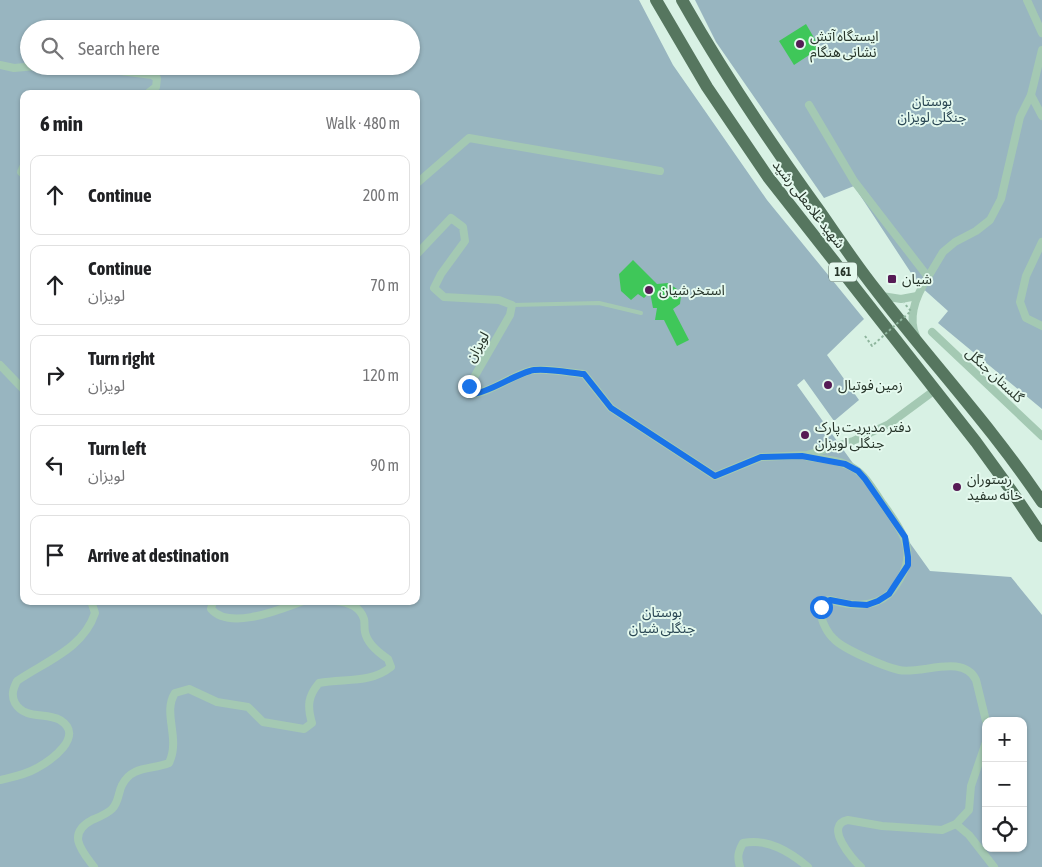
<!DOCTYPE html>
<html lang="en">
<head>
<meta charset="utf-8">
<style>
  :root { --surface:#fff; --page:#f2f2f2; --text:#202124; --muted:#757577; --line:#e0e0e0 }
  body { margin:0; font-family:"Asap Condensed","Noto Sans Arabic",sans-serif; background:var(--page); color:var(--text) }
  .controls { position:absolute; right:15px; bottom:15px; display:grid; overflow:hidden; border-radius:10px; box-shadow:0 1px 4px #0004 }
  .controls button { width:45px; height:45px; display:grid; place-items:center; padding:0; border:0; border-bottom:1px solid var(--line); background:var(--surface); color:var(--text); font:25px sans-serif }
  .stop { position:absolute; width:15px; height:15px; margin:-11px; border:4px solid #1a73e8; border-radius:50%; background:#fff }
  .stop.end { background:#1a73e8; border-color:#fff; box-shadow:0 1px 5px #0008 }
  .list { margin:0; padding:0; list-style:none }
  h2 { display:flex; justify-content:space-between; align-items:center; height:65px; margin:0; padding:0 20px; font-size:21px }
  h2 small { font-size:16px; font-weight:400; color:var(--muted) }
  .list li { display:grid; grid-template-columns:32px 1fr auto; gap:15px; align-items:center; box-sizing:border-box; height:80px; margin:0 10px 10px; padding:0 10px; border:1px solid var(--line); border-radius:10px }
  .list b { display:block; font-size:19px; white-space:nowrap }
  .list p { margin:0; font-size:16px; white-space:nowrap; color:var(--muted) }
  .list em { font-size:16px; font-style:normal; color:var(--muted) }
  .icon { flex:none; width:28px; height:28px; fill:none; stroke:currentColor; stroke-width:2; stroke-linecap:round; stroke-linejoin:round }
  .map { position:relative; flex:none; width:1042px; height:867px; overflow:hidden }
  .search { position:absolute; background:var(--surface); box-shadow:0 1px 4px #0004; left:20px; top:20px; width:400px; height:55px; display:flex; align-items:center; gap:12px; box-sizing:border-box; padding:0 18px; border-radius:28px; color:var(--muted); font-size:19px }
  .panel { position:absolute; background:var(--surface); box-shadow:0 1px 4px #0004; left:20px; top:90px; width:400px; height:515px; border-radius:10px }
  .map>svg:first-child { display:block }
  .green { fill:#98b5c0; fill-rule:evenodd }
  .building { fill:#3fc759 }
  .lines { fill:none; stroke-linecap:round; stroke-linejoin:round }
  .service { stroke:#a4c9b3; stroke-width:4 }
  .minor { stroke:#a4c9b3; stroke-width:8 }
  .primary { stroke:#56765f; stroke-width:12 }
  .path-bridge { stroke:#8eb59d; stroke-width:2; stroke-dasharray:2.5 2.5; stroke-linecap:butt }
  .route { stroke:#1a73e8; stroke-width:6 }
  .poi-dot { fill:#561b55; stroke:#e4f9ee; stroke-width:2 }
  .labels { text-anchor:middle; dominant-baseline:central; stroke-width:4; stroke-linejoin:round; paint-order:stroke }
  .shield { fill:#e4f9ee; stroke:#5f6f64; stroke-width:1 }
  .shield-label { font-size:12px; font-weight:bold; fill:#263429 }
  .poi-label { font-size:14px; fill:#263429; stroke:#e4f9ee; text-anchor:start }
  .park-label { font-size:14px; fill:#294653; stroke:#e4f9ee }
  .street-label { font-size:14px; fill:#263429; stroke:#e4f9ee }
</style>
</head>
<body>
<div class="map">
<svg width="1042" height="867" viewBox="0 0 1042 867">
  <rect width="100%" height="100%" fill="#d8f1e4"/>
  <g class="green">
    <path d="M0,0H639L673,65L767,200L864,319L827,355L859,400L834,421L804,379L797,385L930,571L1011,577L1042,615V867H0ZM29,29H411V66H29ZM24,94H416V601H24ZM986,721H1023V848H986Z"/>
    <path d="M695,0H1042V409L938,323L948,311L919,285L854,186L824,198L716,42Z"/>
  </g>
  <g class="building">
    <path d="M806,24L820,48L794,65L779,41Z"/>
    <path d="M633,260L657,284L668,283L677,289L681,296L680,304L673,309L689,340L677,346L664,320H655L657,308H653L650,292L644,298L638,294L631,300L621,291L619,274Z"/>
  </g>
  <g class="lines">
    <path class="service" d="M512,305L599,303L641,313"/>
    <g class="minor">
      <path d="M1027,0L1042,33"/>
      <path d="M1042,50L1031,95L1042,116"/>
      <path d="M0,65L14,68L36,66"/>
      <path d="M80,66L152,75L157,78L156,87L147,94"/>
      <path d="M809,105L854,181L928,277L943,252L955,242L976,231L990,220L1001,199L1020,117L1031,95"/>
      <path d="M24,165L21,172L24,175"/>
      <path d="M416,184L469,138L660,171"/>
      <path d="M1042,242L1026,276L1020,302L1026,318L1042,326"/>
      <path d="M416,255L451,218L463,227L465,241L441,274L434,288L444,297L499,300L512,305L510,315L469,386L472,394C489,393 511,376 529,371C541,367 571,373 584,374L611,408L715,476L761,457L807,455L853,441L889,424L935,390"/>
      <path d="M882,296L901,299L917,296"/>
      <path d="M932,332L1042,436"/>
      <path d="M916,336C907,316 917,294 928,277"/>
      <path d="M0,365L24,390"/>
      <path d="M808,457C824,459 841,460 855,469C866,476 874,491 881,501C898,526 919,548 900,579C897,584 893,590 889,594C875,607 855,606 838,602C836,602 834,600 831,600C822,599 819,609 821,616C823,624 828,634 834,639C843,649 885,667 899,670C921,675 963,653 976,680L986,721"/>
      <path d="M213,601L211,609C230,631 281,609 303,601"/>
      <path d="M0,780C13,777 25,775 37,768C50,761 86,736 60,720C46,712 25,720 15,703C11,695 13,689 17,681C46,661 83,649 95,613L91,601"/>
      <path d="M956,824L969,835L994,867"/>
      <path d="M94,867C82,851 66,834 92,820C99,817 107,814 112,809C119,802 118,793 122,785C132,765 152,770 169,763C181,738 162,713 175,693L189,689L217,702L248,707L263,722L304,729L312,723C307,706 308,696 319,683C344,678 370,684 391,667L388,659C379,653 367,643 365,632C364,628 365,623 364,619C360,606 348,602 335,601"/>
      <path d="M740,867C737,857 738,852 743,843C768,838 790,852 808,867"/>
      <path d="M861,867C852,859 823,825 848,820L882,826L942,830L956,824L969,810L971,786L986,742"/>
    </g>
    <g class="primary">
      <path d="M656,0L707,87L768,177L976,442L1013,493L1042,536"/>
      <path d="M682,0C724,74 771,144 821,213C839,239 856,265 876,290C930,361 992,427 1042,502"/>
    </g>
    <path class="path-bridge" d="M865,336L872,346L911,311L904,303"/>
  </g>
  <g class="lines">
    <path class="route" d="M469,386L472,394C488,393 512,376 530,371C541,367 571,373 584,374L611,408L715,476L761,457L802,456L845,464L858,471L865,479L905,537L908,557V565L889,594L878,601L867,605L851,604L830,600L824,602L821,607"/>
  </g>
  <g class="poi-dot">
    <circle cx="800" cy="44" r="5"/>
    <rect x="887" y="274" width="10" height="10" rx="2.5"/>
    <circle cx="649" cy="290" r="5"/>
    <circle cx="828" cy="385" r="5"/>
    <circle cx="805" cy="435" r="5"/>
    <circle cx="957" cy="487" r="5"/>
  </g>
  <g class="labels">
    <rect class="shield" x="829" y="262.5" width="28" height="19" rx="4"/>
    <g class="shield-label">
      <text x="843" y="272">161</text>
    </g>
    <g class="poi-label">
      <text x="810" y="36">ایستگاه آتش<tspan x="810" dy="16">نشانی هنگام</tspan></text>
      <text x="902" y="279">شیان</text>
      <text x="659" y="290">استخر شیان</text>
      <text x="838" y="385">زمین فوتبال</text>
      <text x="815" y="427">دفتر مدیریت پارک<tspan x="815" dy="16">جنگلی لویزان</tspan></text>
      <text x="967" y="479">رستوران<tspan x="967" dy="16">خانه سفید</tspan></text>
    </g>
    <g class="park-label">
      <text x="932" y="101">بوستان<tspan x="932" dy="16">جنگلی لویزان</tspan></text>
      <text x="662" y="612">بوستان<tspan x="662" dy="16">جنگلی شیان</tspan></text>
    </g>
    <g class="street-label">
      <text transform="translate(809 204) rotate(52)">شهید غلامعلی رشید</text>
      <text transform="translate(477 347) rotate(-60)">لویزان</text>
      <text transform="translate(995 375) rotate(43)">گلستان جنگل</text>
    </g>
  </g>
</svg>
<div class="controls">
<button>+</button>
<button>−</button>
<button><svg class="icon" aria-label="locate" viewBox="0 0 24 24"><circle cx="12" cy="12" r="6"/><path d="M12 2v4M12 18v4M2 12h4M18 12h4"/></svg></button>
</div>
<div class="stop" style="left:821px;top:607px"></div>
<div class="stop end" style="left:469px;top:386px"></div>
<div class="search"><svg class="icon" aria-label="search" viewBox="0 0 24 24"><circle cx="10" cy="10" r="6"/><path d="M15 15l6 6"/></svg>Search here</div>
<section class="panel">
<h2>6 min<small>Walk · 480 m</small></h2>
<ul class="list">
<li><svg class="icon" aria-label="ahead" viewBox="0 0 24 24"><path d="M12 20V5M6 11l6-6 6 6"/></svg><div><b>Continue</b></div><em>200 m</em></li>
<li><svg class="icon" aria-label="ahead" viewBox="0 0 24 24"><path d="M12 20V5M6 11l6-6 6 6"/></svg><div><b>Continue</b><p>لویزان</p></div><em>70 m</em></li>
<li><svg class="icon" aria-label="right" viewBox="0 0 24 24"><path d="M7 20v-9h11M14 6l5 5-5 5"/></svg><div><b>Turn right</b><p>لویزان</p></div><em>120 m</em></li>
<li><svg class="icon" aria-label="left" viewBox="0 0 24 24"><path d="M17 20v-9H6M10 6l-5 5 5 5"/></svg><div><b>Turn left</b><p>لویزان</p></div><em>90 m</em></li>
<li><svg class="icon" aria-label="arrive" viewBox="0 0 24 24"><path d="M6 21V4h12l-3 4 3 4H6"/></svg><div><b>Arrive at destination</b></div></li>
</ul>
</section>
</div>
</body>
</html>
